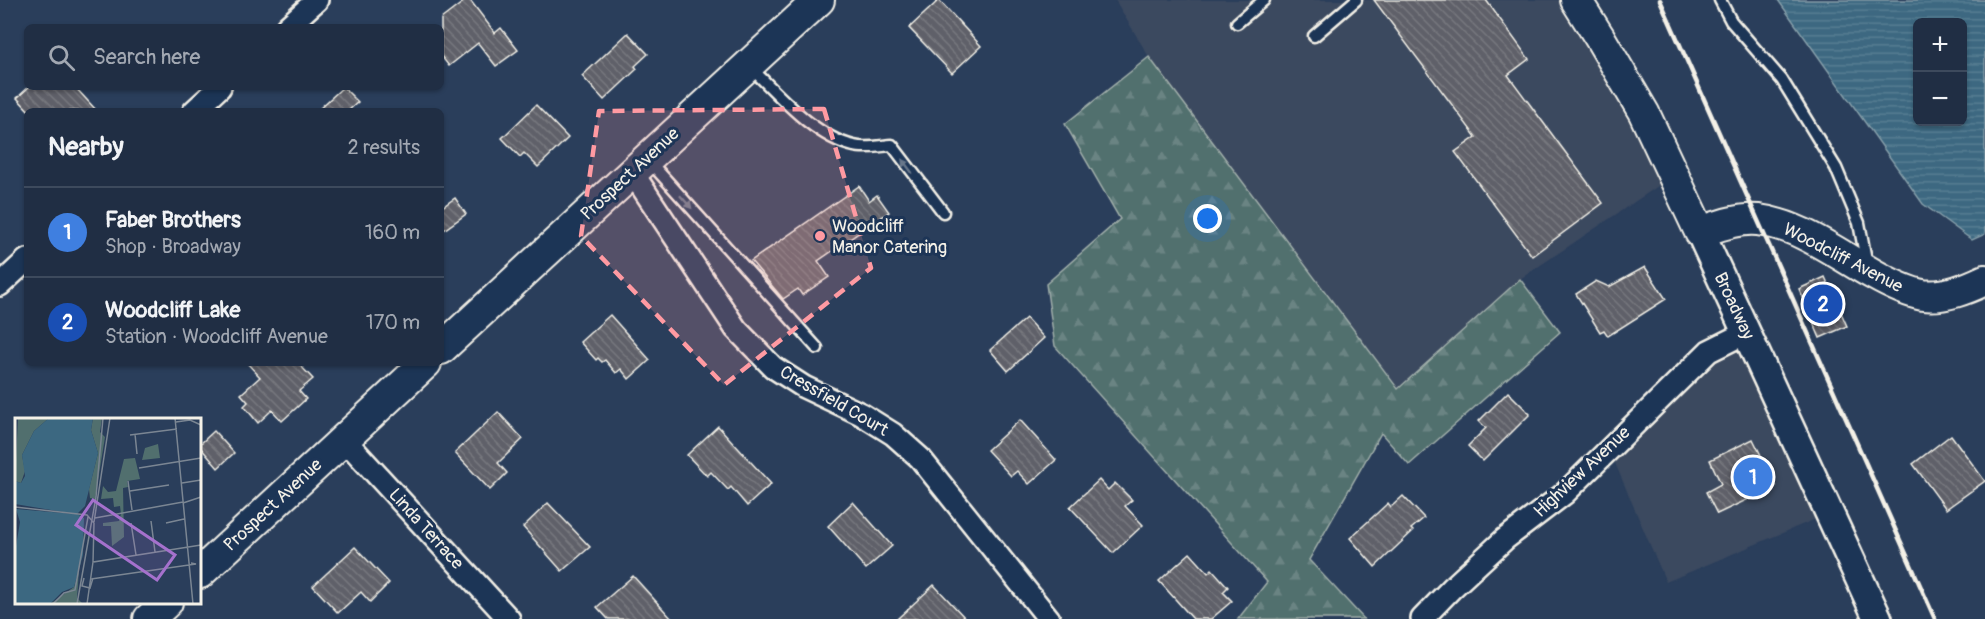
<!DOCTYPE html>
<html lang="en">
<head>
<meta charset="utf-8">
<style>
  :root { --surface:#202e44; --page:#28364b; --text:#f1f3f6; --muted:#a2a8b2; --line:#3d4a5d; --accent:#ff9aa2 }
  body { margin:0; font-family:Pangolin,sans-serif; background:var(--page); color:var(--text) }
  .controls { position:absolute; right:18px; top:18px; display:grid; overflow:hidden; border-radius:9px; box-shadow:0 2px 4px #0004 }
  .controls button { width:54px; height:54px; display:grid; place-items:center; padding:0; border:0; border-bottom:2px solid var(--line); background:var(--surface); color:var(--text); font:30px sans-serif }
  .you { position:absolute; left:1208px; top:219px; width:21px; height:21px; margin:-15px; border:4px solid #fff; border-radius:50%; background:#1a73e8; box-shadow:0 0 0 9px #1a73e833 }
  .badge { display:grid; place-items:center; width:39px; height:39px; border-radius:50%; background:var(--accent); color:#fff; font-size:20px; font-weight:700 }
  .pin { position:absolute; translate:-50% -50%; border:3px solid #fff; box-shadow:0 2px 6px #0006 }
  .list { margin:0; padding:0; list-style:none }
  h2 { display:flex; justify-content:space-between; align-items:center; height:78px; margin:0; padding:0 24px; font-size:26px }
  h2 small { font-size:20px; font-weight:400; color:var(--muted) }
  .list li { display:grid; grid-template-columns:39px 1fr auto; gap:18px; align-items:center; box-sizing:border-box; height:90px; padding:0 24px; border-top:2px solid var(--line) }
  .list b { display:block; font-size:22px; white-space:nowrap }
  .list p { margin:0; font-size:20px; white-space:nowrap; color:var(--muted) }
  .list em { font-size:20px; font-style:normal; color:var(--muted) }
  .icon { flex:none; width:33px; height:33px; fill:none; stroke:currentColor; stroke-width:2; stroke-linecap:round; stroke-linejoin:round }
  .map { position:relative; flex:none; width:1985px; height:619px; overflow:hidden }
  .search { position:absolute; background:var(--surface); box-shadow:0 2px 4px #0004; left:24px; top:24px; width:420px; height:66px; display:flex; align-items:center; gap:15px; box-sizing:border-box; padding:0 21px; border-radius:9px; color:var(--muted); font-size:22px }
  .panel { position:absolute; background:var(--surface); box-shadow:0 2px 4px #0004; left:24px; top:108px; width:420px; height:258px; border-radius:9px }
  .map>svg:first-child { display:block }
  .built { fill:#3a485f }
  .forest { fill:url(#forest-firs); stroke:#a2b0ab; stroke-width:1.5 }
  .water { fill:url(#water-rules); stroke:#869faa; stroke-width:1.5; fill-rule:evenodd }
  .building { fill:url(#building-back-hatch); stroke:#f4f1e8; stroke-width:1.5 }
  .lines { fill:none; stroke-linecap:round; stroke-linejoin:round }
  .service-casing { stroke:#f4f1e8; stroke-width:15 }
  .minor-casing { stroke:#f4f1e8; stroke-width:26 }
  .tertiary-casing { stroke:#f4f1e8; stroke-width:32 }
  .secondary-casing { stroke:#f4f1e8; stroke-width:34 }
  .service { stroke:#1d3557; stroke-width:10 }
  .minor { stroke:#1d3557; stroke-width:21 }
  .tertiary { stroke:#1d3557; stroke-width:27 }
  .secondary { stroke:#1d3557; stroke-width:30 }
  .rail { stroke:#f4f1e8; stroke-width:4.5 }
  .oneway { fill:#68778a }
  .marked { fill:#ff9aa2; fill-opacity:0.2; stroke:#ff9aa2; stroke-width:4.5; stroke-dasharray:12 8; stroke-linejoin:round }
  .poi-dot { fill:#ff9aa2; stroke:#1d3557; stroke-width:2 }
  .labels { text-anchor:middle; dominant-baseline:central; stroke-width:6; stroke-linejoin:round; paint-order:stroke }
  .street-label { font-size:18px; fill:#f4f1e8; stroke:#1d3557 }
  .poi-label { font-size:18px; fill:#f4f1e8; stroke:#1d3557; text-anchor:start }
  .inset-road { fill:none; stroke:#7b8693; stroke-width:1.5 }
  .view { fill:#a571cd; fill-opacity:0.15; stroke:#a571cd; stroke-width:3 }
  .inset-edge { fill:none; stroke:#f4f1e8; stroke-width:3 }
</style>
</head>
<body>
<div class="map">
<svg width="1985" height="619" viewBox="0 0 1985 619">
  <defs>
    <pattern id="forest-firs" width="22" height="20" patternUnits="userSpaceOnUse" patternTransform="scale(1.5)"><rect width="22" height="20" fill="#516f6e"/><path d="M5 1l3.5 6h-7zM16 11l3.5 6h-7z" fill="#6b8483"/></pattern>
    <pattern id="water-rules" width="6" height="5" patternUnits="userSpaceOnUse" patternTransform="scale(1.5)"><rect width="6" height="5" fill="#3c6881"/><path d="M0 2.5h6" fill="none" stroke="#597e93"/></pattern>
    <pattern id="building-back-hatch" width="6" height="6" patternUnits="userSpaceOnUse" patternTransform="scale(1.5)"><rect width="6" height="6" fill="#5f6169"/><path d="M-1 5l2 2M0 0l6 6M5-1l2 2" fill="none" stroke="#77787e"/></pattern>
  </defs>
  <rect width="100%" height="100%" fill="#2a3e5b"/>
  <filter id="ink" filterUnits="userSpaceOnUse"><feTurbulence type="fractalNoise" baseFrequency=".0167" numOctaves="2"/><feDisplacementMap in="SourceGraphic" scale="12" xChannelSelector="R" yChannelSelector="G"/><feConvolveMatrix kernelMatrix="1 2 1 2 8 2 1 2 1" color-interpolation-filters="sRGB"/></filter>
  <g filter="url(#ink)">
    <g class="built">
      <path d="M1115,0H1576L1673,176L1520,279L1398,390L1149,57Z"/>
      <path d="M1747,332L1830,513L1666,582L1609,449Z"/>
    </g>
    <path class="forest" d="M1149,57L1398,389L1520,279L1560,332L1409,465L1381,433L1309,560L1364,619H1238L1267,582L1055,346L1046,284L1120,219L1065,124Z"/>
    <path class="water" d="M1778,0H1985V234L1972,240L1923,204ZM1918,22H1962V122H1918Z"/>
    <g class="building">
      <path d="M466,0H470L495,33L501,28L518,50L496,66L478,43L449,66L441,56V19Z"/>
      <path d="M939,0L981,46L952,73L909,28Z"/>
      <path d="M1374,0H1486L1529,59L1508,75L1603,203L1532,256L1455,152L1476,137Z"/>
      <path d="M628,33L648,54L635,66L637,69L604,100L582,76Z"/>
      <path d="M29,87H75L97,111H29L17,98Z"/>
      <path d="M343,87L358,102L348,111H317Z"/>
      <path d="M536,105L568,138L538,167L524,153L520,157L502,138Z"/>
      <path d="M859,186L869,201L877,195L889,212L818,261L829,277L802,295L798,289L783,299L751,261Z"/>
      <path d="M455,198L466,214L441,232V208Z"/>
      <path d="M1645,267L1666,299L1608,336L1604,330L1600,332L1576,294L1596,281L1609,287Z"/>
      <path d="M1825,277L1847,326L1820,338L1799,289Z"/>
      <path d="M610,315L650,360L629,379L621,369L616,373L605,360L602,362L598,358L596,360L580,342Z"/>
      <path d="M1026,318L1044,338L1008,371L990,350Z"/>
      <path d="M247,363H298L313,379L299,391L306,399L282,421L272,410L258,423L244,406L248,402L241,394L260,377Z"/>
      <path d="M1508,392L1530,414L1483,461L1468,446L1486,428L1479,421Z"/>
      <path d="M498,412L523,439L498,463L507,473L490,490L455,453Z"/>
      <path d="M1020,420L1056,460L1029,484L1017,471L1011,476L987,450Z"/>
      <path d="M718,426L771,484L747,506L731,487L728,490L711,472L707,476L687,455Z"/>
      <path d="M214,431L234,453L218,468L200,447V444Z"/>
      <path d="M1951,435L1985,481L1946,509L1913,464Z"/>
      <path d="M1753,439L1776,486L1717,514L1706,492L1721,484L1710,460Z"/>
      <path d="M1099,480L1108,490L1115,483L1132,500L1125,506L1143,525L1113,553L1070,507Z"/>
      <path d="M1403,496L1424,518L1411,529L1413,531L1375,567L1350,538L1388,503L1391,507Z"/>
      <path d="M853,502L892,546L866,569L828,526Z"/>
      <path d="M548,503L590,547L562,571L523,527Z"/>
      <path d="M355,547L389,583L370,602L361,592L338,613L313,586Z"/>
      <path d="M1190,553L1208,573L1212,569L1228,587L1223,592L1232,601L1211,619H1193L1159,581Z"/>
      <path d="M633,576L672,619H608L597,607Z"/>
      <path d="M934,585L966,619H897Z"/>
    </g>
    <g class="lines">
      <g class="service-casing">
        <g id="service">
          <path d="M1720,0L1731,21L1782,80L1836,168L1859,223L1867,265"/>
          <path d="M1237,23L1264,0"/>
          <path d="M1314,36L1356,0"/>
          <path d="M750,67C778,94 814,137 854,146C865,149 880,146 892,145L943,212"/>
          <path d="M649,161L817,348"/>
        </g>
      </g>
      <g class="minor-casing">
        <g id="minor">
          <path d="M287,27L317,0"/>
          <path d="M194,111L220,87"/>
          <path d="M632,172L736,329L773,367L804,387L861,414L893,434L920,458L1049,619"/>
          <path d="M0,285L27,260"/>
          <path d="M344,439L509,619"/>
          <path d="M1422,619L1452,588L1505,539L1564,494L1709,351L1747,332"/>
        </g>
      </g>
      <g class="tertiary-casing">
        <path id="tertiary" d="M1700,232L1878,619"/>
      </g>
      <g class="secondary-casing">
        <g id="secondary">
          <path d="M1576,0L1600,38L1644,113L1700,232C1718,226 1739,218 1758,220C1800,225 1837,254 1873,274C1889,283 1906,292 1923,295C1944,298 1966,289 1985,280"/>
          <path d="M441,349L819,0"/>
          <path d="M200,573L426,363"/>
          <path d="M149,619L167,602"/>
        </g>
      </g>
      <use href="#service" class="service"/>
      <use href="#minor" class="minor"/>
      <use href="#tertiary" class="tertiary"/>
      <use href="#secondary" class="secondary"/>
      <path class="rail" d="M1660,0L1935,619"/>
    </g>
    <defs><path id="oneway-solid" d="M-6-.8H1V-3.2L6.5 0L1 3.2V.8H-6Z" transform="scale(1.5)"/></defs>
    <g class="oneway">
      <use href="#oneway-solid" transform="translate(907 166) rotate(-127)"/>
      <use href="#oneway-solid" transform="translate(686 202) rotate(48)"/>
    </g>
  </g>
  <path class="marked" d="M824,109L871,268L724,385L581,236L599,111Z"/>
  <circle class="poi-dot" cx="820" cy="236" r="6"/>
  <g class="labels">
    <g class="street-label">
      <text transform="translate(630 174) rotate(-43)">Prospect Avenue</text>
      <text transform="translate(1843 258) rotate(27)">Woodcliff Avenue</text>
      <text transform="translate(1734 306) rotate(65)">Broadway</text>
      <text transform="translate(834 401) rotate(30)">Cressfield Court</text>
      <text transform="translate(1582 472) rotate(-43)">Highview Avenue</text>
      <text transform="translate(273 505) rotate(-43)">Prospect Avenue</text>
      <text transform="translate(426 529) rotate(48)">Linda Terrace</text>
    </g>
    <g class="poi-label">
      <text x="832" y="226">Woodcliff<tspan x="832" dy="21">Manor Catering</tspan></text>
    </g>
  </g>
  <g transform="translate(15 418)">
    <rect width="186" height="186" fill="#2a3e5b"/>
    <path d="M3,0H34L19,13L7,37L10,53L6,65L0,63ZM78,0H87L85,14L90,19L80,81L75,80L74,71L83,35L76,12ZM143,26L145,40L127,42L130,30ZM120,40L125,61L112,63L113,69L108,70L109,119L97,128L96,108H88V105L104,103L106,96L105,88L99,89L98,80L86,81L88,68L93,74L101,73L109,41ZM64,152L62,180L68,186H35L59,169Z" fill="#516f6e"/>
    <path d="M34,0H78L76,12L83,35L70,88L62,96L69,100L68,137L59,169L47,174L35,186H0V134L5,104L1,91L60,96L0,86V63L6,65L10,58L7,37L19,13Z" fill="#3c6881"/>
    <path class="inset-road" d="M160,0L178,186M161,4L175,2L186,7M120,16L122,36M115,17L162,11M124,50L186,40M113,63L117,92M167,65L186,62M115,73L154,67M168,85L186,79M0,89L72,97L79,105L78,144L186,127M80,100L168,84M136,103L140,134M79,104L95,0M116,105L121,137M151,105L169,101M69,160L67,168L75,170L78,160M76,161L181,146L176,145M38,186L49,175L60,172L73,99M62,186L81,79L88,0M72,186L78,144"/>
    <path class="view" d="M78,82L160,137L142,162L61,107Z"/>
    <rect width="186" height="186" class="inset-edge"/>
  </g>
</svg>
<div class="controls">
<button>+</button>
<button>−</button>
</div>
<div class="you"></div>
<div class="pin badge" style="left:1753px;top:477px;background:#3f7fe0">1</div>
<div class="pin badge" style="left:1823px;top:304px;background:#1a4fb4">2</div>
<div class="search"><svg class="icon" aria-label="search" viewBox="0 0 24 24"><circle cx="10" cy="10" r="6"/><path d="M15 15l6 6"/></svg>Search here</div>
<section class="panel">
<h2>Nearby<small>2 results</small></h2>
<ul class="list">
<li><span class="badge" style="background:#3f7fe0">1</span><div><b>Faber Brothers</b><p>Shop · Broadway</p></div><em>160 m</em></li>
<li><span class="badge" style="background:#1a4fb4">2</span><div><b>Woodcliff Lake</b><p>Station · Woodcliff Avenue</p></div><em>170 m</em></li>
</ul>
</section>
</div>
</body>
</html>
